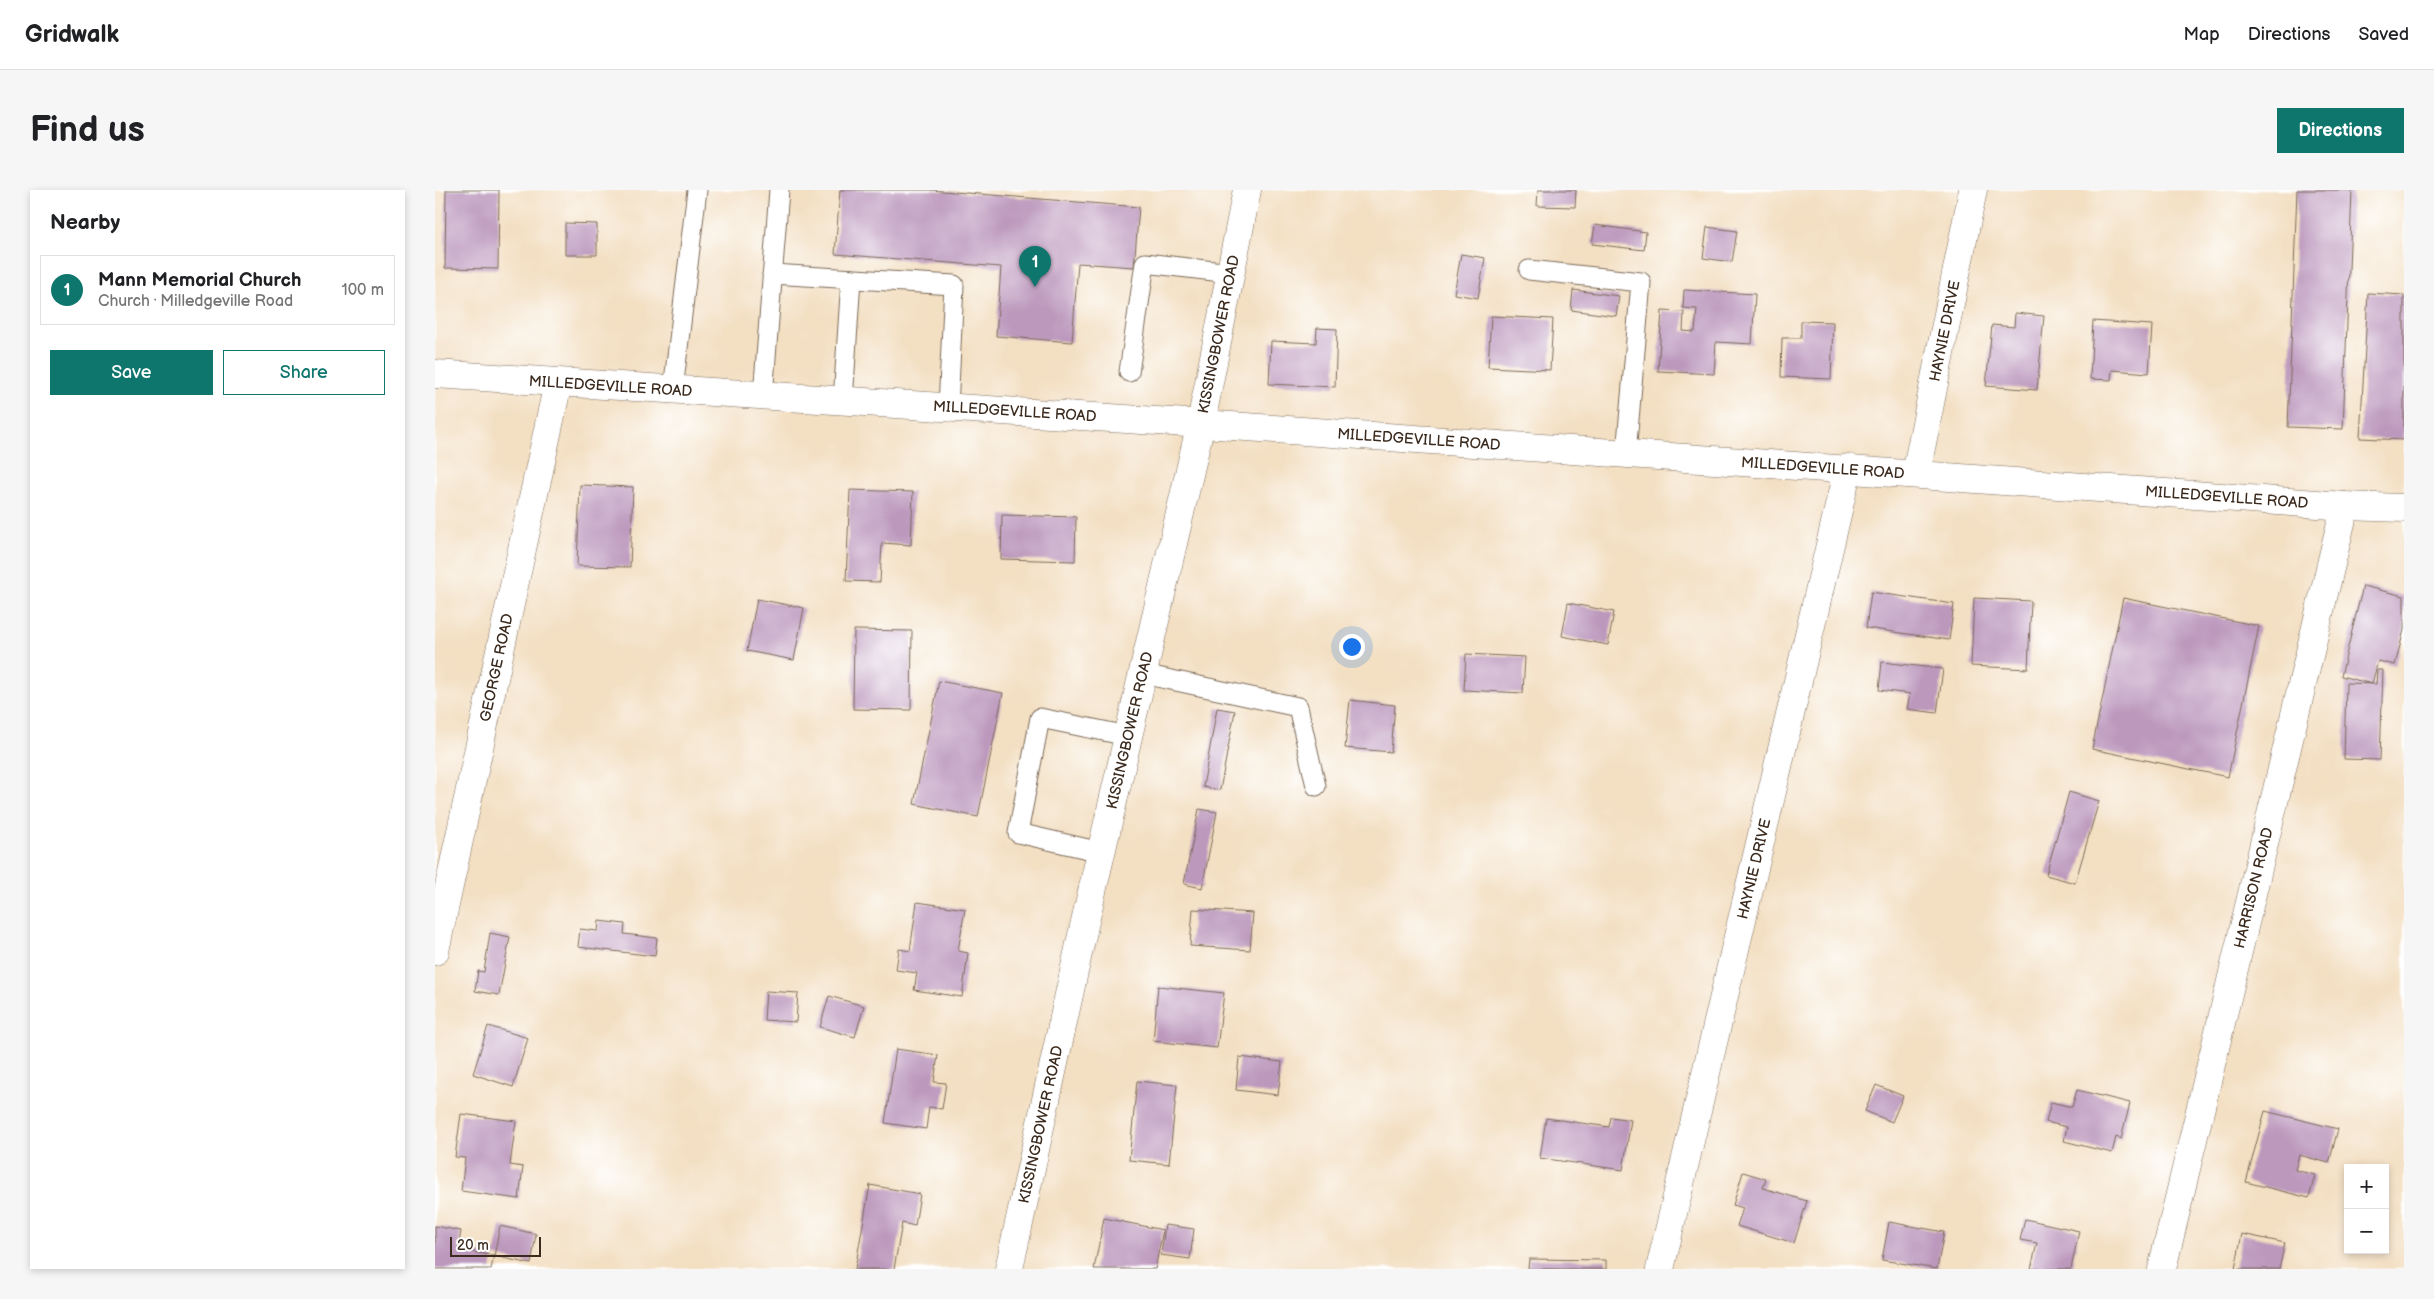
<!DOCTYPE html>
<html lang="en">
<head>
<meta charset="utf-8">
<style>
  :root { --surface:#fff; --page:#f6f6f6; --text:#202124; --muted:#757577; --line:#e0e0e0; --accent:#0f766e }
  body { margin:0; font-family:"Balsamiq Sans",sans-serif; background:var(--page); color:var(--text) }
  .controls { position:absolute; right:15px; bottom:15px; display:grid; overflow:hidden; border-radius:0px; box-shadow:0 2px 8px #0003 }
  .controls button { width:45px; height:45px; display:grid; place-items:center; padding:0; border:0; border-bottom:1px solid var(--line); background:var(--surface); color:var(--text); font:25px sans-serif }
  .scale { position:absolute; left:15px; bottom:12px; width:91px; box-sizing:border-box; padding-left:5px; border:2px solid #3b2a1e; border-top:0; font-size:14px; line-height:18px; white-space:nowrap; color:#3b2a1e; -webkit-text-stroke:4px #fff; paint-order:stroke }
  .you { position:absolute; left:916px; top:456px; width:18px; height:18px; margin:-12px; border:4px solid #fff; border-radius:50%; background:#1a73e8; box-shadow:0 0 0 8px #1a73e833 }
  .badge { display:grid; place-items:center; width:32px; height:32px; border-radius:50%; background:var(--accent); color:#fff; font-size:16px; font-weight:700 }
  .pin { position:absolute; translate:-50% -41px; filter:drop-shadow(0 1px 2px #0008) }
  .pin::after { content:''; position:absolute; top:26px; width:18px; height:15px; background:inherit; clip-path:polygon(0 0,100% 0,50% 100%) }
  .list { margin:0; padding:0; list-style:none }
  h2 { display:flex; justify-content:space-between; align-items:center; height:65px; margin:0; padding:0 20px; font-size:21px }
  h2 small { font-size:16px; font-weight:400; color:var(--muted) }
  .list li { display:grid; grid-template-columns:32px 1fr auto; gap:15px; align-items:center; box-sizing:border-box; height:70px; margin:0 10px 10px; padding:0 10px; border:1px solid var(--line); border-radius:0px }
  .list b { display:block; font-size:19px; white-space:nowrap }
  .list p { margin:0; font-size:16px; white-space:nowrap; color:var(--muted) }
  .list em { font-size:16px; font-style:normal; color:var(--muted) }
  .actions { display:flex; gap:10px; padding:15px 20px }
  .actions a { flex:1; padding:11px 0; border:1px solid var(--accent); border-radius:0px; text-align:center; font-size:18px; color:var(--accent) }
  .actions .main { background:var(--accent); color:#fff }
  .map { position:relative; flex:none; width:1969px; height:1079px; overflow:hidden; border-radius:0px }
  header { display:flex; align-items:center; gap:30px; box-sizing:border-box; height:70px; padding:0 25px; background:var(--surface); border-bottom:1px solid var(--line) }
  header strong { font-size:24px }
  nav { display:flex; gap:28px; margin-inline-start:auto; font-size:18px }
  .intro { display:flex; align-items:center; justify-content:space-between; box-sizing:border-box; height:120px; padding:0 30px }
  h1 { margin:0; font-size:35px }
  .button { padding:12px 22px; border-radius:0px; background:var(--accent); color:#fff; font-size:18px; font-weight:700 }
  main { display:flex; gap:30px; padding:0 30px }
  aside { flex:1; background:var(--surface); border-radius:0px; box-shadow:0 2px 8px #0003 }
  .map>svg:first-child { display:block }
  .building { fill:#bc98bd }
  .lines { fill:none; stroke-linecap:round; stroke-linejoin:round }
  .service-casing { stroke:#7b6957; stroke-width:21 }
  .minor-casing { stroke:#7b6957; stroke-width:29 }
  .tertiary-casing { stroke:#7b6957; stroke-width:29 }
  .service { stroke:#fff; stroke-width:19 }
  .minor { stroke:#fff; stroke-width:28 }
  .tertiary { stroke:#fff; stroke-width:28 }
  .labels { text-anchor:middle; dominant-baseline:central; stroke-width:4; stroke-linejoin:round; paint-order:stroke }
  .street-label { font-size:15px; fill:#3b2a1e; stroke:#fff }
</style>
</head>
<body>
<header>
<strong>Gridwalk</strong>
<nav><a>Map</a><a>Directions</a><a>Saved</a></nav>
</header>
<div class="intro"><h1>Find us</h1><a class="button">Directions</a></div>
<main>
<aside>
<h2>Nearby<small></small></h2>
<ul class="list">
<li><span class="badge">1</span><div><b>Mann Memorial Church</b><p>Church · Milledgeville Road</p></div><em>100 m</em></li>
</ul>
<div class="actions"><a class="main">Save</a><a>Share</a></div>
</aside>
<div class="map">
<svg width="1969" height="1079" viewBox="0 0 1969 1079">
  <rect width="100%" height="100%" fill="#fff"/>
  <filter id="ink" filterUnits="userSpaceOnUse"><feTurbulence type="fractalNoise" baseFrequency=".02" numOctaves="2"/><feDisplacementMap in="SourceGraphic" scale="10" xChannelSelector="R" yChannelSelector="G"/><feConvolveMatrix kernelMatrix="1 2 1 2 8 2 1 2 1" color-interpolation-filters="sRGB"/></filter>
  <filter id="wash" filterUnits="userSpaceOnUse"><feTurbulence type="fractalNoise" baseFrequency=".0096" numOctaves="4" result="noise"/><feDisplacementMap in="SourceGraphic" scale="20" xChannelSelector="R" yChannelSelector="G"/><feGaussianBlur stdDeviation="1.12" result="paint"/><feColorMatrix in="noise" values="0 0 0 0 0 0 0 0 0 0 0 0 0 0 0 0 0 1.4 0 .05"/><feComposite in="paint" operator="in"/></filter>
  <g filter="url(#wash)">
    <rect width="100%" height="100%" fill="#f3dfc2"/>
    <g id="blocks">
      <g class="building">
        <path d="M11,0H64L63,79L10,78Z"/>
        <path d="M405,0H495L704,17L699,77L643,73L637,152L561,146L566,77L400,64Z"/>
        <path d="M1103,0H1141L1140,17L1102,16Z"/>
        <path d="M1862,0H1917L1908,239L1853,237Z"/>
        <path d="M130,33L162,34V65H130Z"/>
        <path d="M1160,35L1211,42L1209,60L1157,54Z"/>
        <path d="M1272,37L1302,41L1297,72L1268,68Z"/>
        <path d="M1026,64L1050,68L1043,108L1019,104Z"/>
        <path d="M1138,100L1184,106L1181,126L1136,120Z"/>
        <path d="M1249,100L1320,104L1317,154L1281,152L1279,184L1223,181L1227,121L1249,122L1248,141L1260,142L1262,119L1248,118Z"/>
        <path d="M1933,103L1969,105V250L1925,248Z"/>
        <path d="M1580,123L1609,126L1602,200L1551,196L1557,135L1579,137Z"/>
        <path d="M1056,126L1118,129L1115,180L1053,177Z"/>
        <path d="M1366,131L1398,132L1396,189L1346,187L1347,148H1366Z"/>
        <path d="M1658,131L1717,135L1714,183L1677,180L1676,190L1655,189Z"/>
        <path d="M882,138L902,139L900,197L834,194L836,151L881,153Z"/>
        <path d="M145,295L198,297L195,377L142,376Z"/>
        <path d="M415,300L478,302L476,355L447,353L445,392L411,391Z"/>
        <path d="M567,325L641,327L640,371L566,369Z"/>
        <path d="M1928,396L1969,406V440L1960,475L1943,471L1937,494L1906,486Z"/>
        <path d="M1436,402L1519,414L1514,450L1431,438Z"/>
        <path d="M1539,408L1596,411L1593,479L1536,476Z"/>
        <path d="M1688,408L1824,436L1793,587L1657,559Z"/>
        <path d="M322,409L369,418L359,470L312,461Z"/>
        <path d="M1133,413L1179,422L1173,455L1127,446Z"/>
        <path d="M419,440L477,441L476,520L418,519Z"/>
        <path d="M1031,464L1090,467L1088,503L1029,500Z"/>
        <path d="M1447,472L1508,479L1502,523L1472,519L1475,504L1444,500Z"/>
        <path d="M1942,480H1948L1945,570L1909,569L1911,493L1941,494Z"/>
        <path d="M504,491L568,503L543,627L479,614Z"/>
        <path d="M915,510L960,515L956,562L910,558Z"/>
        <path d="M782,518L800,521L785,600L768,597Z"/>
        <path d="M1634,602L1664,611L1640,693L1611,685Z"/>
        <path d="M764,619L782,622L767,698L749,694Z"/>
        <path d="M482,712L530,719L523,761L533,763L527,807L479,800L482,783L461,780L464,759L475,761Z"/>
        <path d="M758,719L818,723L815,760L755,756Z"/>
        <path d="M164,731L190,734L189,744L222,748L220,766L143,757L145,739L163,741Z"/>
        <path d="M55,743L75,747L64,805L40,801L43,781L49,782Z"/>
        <path d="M723,796L789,803L782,858L718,851Z"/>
        <path d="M331,801L363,803L361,832L329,830Z"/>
        <path d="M394,806L429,816L420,847L385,837Z"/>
        <path d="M53,836L93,848L78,897L38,884Z"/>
        <path d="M461,859L503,865L499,892L511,893L507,919L494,917L491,939L450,933Z"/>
        <path d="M804,867L847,872L843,905L801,900Z"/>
        <path d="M702,891L742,895L734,974L694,970Z"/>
        <path d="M1441,895L1468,906L1457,932L1430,921Z"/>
        <path d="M1642,900L1695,913L1686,949L1681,947L1677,963L1629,951L1632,937L1611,932L1616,912L1637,917Z"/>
        <path d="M1830,921L1903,939L1894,973L1864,965L1860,980L1880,985L1874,1008L1811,992Z"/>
        <path d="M26,924L81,931L75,975L88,977L84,1009L26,1001L30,968L20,967Z"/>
        <path d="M1176,927L1196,930L1188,980L1105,968L1111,928L1174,937Z"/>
        <path d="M1308,982L1331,989L1328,998L1372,1011L1359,1053L1302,1036L1308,1018L1298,1015Z"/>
        <path d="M435,995L485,1004L480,1036L467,1033L459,1079H420Z"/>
        <path d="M669,1028L728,1040L720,1079H659Z"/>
        <path d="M1590,1029L1644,1041L1636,1079H1596L1602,1053L1585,1050Z"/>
        <path d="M1454,1032L1509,1042L1502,1079L1447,1070Z"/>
        <path d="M730,1035L759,1039L755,1069L726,1065Z"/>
        <path d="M0,1036L26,1041L23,1059L59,1066L56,1079H0Z"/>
        <path d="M65,1036L101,1044L96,1074L59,1066Z"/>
        <path d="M1807,1044L1850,1053L1844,1079H1800Z"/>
        <path d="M1094,1069L1171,1070V1079H1093Z"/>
      </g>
    </g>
  </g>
  <g filter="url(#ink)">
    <use href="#blocks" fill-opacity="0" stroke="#7b6957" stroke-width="1"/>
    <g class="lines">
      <g class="service-casing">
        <g id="service">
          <path d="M1094,80L1206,92L1191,264"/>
          <path d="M337,84L519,95L513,218"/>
          <path d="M694,182L710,73L796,83"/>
          <path d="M238,200L262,0"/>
          <path d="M328,206L344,0"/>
          <path d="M408,211L416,89"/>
          <path d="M708,484L863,517L881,596"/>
          <path d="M666,662L583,643L605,528L693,546"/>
        </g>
      </g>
      <g class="minor-casing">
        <g id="minor">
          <path id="s1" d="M1481,283L1538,0"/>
          <path id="s2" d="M0,761L123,193"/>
          <path id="s3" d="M1225,1079L1413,278"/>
          <path id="s4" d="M1727,1079L1910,316"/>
        </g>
      </g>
      <g class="tertiary-casing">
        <g id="tertiary">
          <path id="s5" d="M0,184C256,203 512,215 768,234C1149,261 1529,287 1910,316L1969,318"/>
          <path id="s6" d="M574,1079L649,736L766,233L812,0"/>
        </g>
      </g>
      <use href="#service" class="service"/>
      <use href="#minor" class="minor"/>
      <use href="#tertiary" class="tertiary"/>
    </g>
  </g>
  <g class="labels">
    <g class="street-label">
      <text stroke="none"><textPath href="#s1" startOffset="145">HAYNIE DRIVE</textPath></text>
      <text stroke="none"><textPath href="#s6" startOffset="958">KISSINGBOWER ROAD</textPath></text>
      <text stroke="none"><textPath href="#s5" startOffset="176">MILLEDGEVILLE ROAD</textPath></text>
      <text stroke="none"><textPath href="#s5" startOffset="581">MILLEDGEVILLE ROAD</textPath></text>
      <text stroke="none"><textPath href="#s5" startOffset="986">MILLEDGEVILLE ROAD</textPath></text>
      <text stroke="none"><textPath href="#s5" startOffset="1391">MILLEDGEVILLE ROAD</textPath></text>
      <text stroke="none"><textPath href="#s5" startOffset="1796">MILLEDGEVILLE ROAD</textPath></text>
      <text stroke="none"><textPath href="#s2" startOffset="290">GEORGE ROAD</textPath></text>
      <text stroke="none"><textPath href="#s6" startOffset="552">KISSINGBOWER ROAD</textPath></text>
      <text stroke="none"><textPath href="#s3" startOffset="411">HAYNIE DRIVE</textPath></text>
      <text stroke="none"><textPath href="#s4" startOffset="392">HARRISON ROAD</textPath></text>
      <text stroke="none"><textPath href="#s6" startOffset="148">KISSINGBOWER ROAD</textPath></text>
    </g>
  </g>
</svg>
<div class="controls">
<button>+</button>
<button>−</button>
</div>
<div class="scale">20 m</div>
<div class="you"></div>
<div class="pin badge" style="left:600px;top:97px">1</div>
</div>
</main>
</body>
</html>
